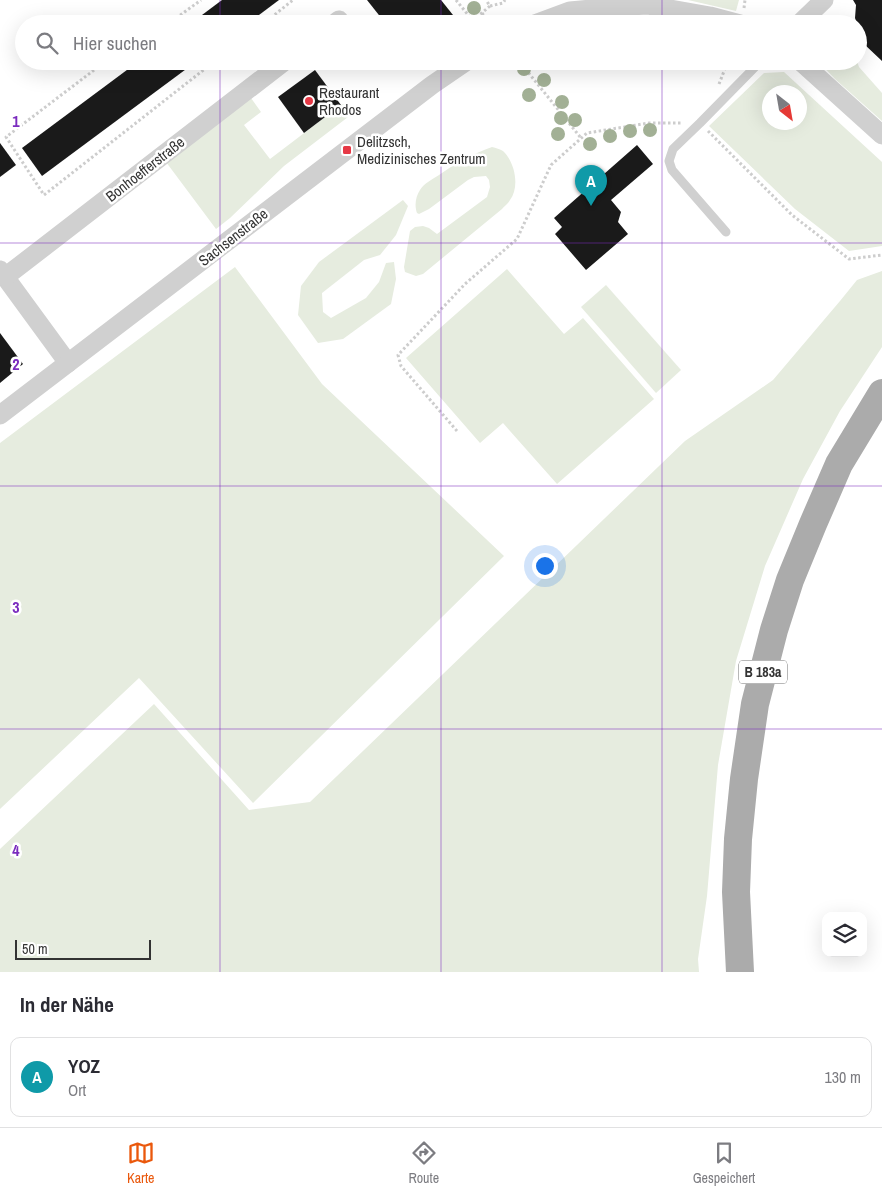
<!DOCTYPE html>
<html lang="de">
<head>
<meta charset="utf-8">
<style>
  :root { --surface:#fff; --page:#f7f7f7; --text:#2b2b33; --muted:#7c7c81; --line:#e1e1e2; --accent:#ea580c }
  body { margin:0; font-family:"Archivo Narrow",sans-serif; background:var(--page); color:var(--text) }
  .controls { position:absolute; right:15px; bottom:15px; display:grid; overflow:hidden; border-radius:10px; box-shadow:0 5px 20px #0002 }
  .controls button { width:45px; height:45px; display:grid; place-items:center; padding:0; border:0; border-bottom:1px solid var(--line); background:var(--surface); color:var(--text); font:25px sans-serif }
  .compass { position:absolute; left:762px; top:85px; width:45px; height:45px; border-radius:50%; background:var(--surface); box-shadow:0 5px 20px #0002; rotate:149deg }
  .scale { position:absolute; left:15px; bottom:12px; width:136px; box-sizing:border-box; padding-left:5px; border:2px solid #333; border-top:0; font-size:14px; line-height:18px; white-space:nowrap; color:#333; -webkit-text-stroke:4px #fff; paint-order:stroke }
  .you { position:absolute; left:544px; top:565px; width:18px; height:18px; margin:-12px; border:4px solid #fff; border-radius:50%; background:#1a73e8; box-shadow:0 0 0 8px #1a73e833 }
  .badge { display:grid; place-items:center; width:32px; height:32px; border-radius:50%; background:var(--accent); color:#fff; font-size:16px; font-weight:700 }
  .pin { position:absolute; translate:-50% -41px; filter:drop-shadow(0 1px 2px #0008) }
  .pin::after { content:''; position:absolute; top:26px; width:18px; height:15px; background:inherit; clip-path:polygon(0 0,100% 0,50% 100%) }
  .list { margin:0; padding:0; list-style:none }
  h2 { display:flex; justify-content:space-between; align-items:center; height:65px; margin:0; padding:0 20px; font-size:21px }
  h2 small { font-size:16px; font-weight:400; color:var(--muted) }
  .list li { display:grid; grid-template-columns:32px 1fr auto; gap:15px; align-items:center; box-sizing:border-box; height:80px; margin:0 10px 10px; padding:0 10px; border:1px solid var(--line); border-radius:10px }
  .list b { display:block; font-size:19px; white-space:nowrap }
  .list p { margin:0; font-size:16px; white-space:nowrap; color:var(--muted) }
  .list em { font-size:16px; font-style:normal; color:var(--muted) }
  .icon { flex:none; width:28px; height:28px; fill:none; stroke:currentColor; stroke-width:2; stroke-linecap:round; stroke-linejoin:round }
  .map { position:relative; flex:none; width:882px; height:972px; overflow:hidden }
  .search { position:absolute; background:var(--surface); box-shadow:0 5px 20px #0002; left:15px; right:15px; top:15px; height:55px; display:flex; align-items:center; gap:12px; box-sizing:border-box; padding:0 18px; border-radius:28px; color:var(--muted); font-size:19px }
  .sheet { height:155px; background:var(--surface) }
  nav { display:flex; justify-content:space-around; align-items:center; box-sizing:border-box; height:70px; border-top:1px solid var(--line); background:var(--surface); font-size:14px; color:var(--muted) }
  nav a { display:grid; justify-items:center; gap:2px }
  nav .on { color:var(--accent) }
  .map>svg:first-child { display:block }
  .green { fill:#e6ecdf; fill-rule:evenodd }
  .building { fill:#1a1a1a }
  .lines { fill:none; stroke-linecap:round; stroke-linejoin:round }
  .path { stroke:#cdcdcd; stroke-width:3; stroke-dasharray:2.5 2.5; stroke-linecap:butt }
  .lane { stroke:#d0d0d0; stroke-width:9 }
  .street { stroke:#d0d0d0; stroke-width:19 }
  .primary { stroke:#ababab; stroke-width:28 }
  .tree { fill:#a2b095 }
  .grid { fill:none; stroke:#7b2cbf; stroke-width:1; stroke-opacity:0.55 }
  .poi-dot { fill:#e63946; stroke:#fff; stroke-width:2 }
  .labels { text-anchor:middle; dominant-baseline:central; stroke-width:5; stroke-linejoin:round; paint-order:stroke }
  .shield { fill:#fff; stroke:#707070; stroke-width:1 }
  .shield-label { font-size:14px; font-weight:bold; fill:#333 }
  .poi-label { font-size:15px; fill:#333; stroke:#fff; text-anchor:start }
  .street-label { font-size:15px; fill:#333; stroke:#fff }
  .grid-label { font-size:16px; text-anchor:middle; font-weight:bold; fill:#7b2cbf; stroke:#fff; stroke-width:5; stroke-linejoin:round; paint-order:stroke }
</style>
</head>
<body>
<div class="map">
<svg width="882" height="972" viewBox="0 0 882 972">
  <rect width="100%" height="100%" fill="#fff"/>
  <g class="green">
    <path d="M688,0H739L736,11Z"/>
    <path d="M818,61H857L859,67L882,93V121L835,79Z"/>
    <path d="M784,72L882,162V246L849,251L795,209L709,126L764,73ZM770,92H800V122H770Z"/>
    <path d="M251,98L261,112L244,125L270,159L341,105L344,104L352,114L284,166L230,218L216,229L166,162Z"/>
    <path d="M492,147C496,148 500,149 503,151C515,162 520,187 510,200C508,204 504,206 502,209L423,274L416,276L405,272L404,267L410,231L415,227L423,226L429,228L437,234L487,197L490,187L489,180L486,176L474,177L468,180L429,209L419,214L417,213C414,205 416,196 420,190C424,183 433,179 439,175C456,163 472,154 492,147Z"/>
    <path d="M403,200L408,206L396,235L380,255L364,260L322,293L323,312L331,318L366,298L379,282L386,263L394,262L396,279L391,304L343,339L318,343L298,315L301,286L319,262Z"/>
    <path d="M235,267L322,384L504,556L253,803L139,678L0,809V443Z"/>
    <path d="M507,269L564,334L583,318L654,399L557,484L503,423L480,443L406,358Z"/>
    <path d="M882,271V347L840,411L803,479L765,566L736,661L718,765L707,896L698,959L699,972H0V849L154,704L249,810L310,802L685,441L773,380L840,301L857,280Z"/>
    <path d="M606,285L681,370L656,393L581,307Z"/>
  </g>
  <g class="building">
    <path d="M222,0H279L247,24H190Z"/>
    <path d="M367,0H441L453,15L442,24H386Z"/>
    <path d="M853,0H882V61L864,44L855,18L856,5Z"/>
    <path d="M139,61H197L42,176L22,148Z"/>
    <path d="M315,70L341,105L304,133L278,97Z"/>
    <path d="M0,143L16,165L0,177Z"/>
    <path d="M637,145L653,164L611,200L621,212L618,222L628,234L586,270L555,234L562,227L554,218Z"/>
    <path d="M0,333L23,364L0,383Z"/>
  </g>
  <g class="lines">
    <g class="path">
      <path d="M456,0L473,21"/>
      <path d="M490,6L503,3L505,0"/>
      <path d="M744,8L745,0"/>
      <path d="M482,13L490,24"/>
      <path d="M168,24L201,0"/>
      <path d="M263,24L293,0"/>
      <path d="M469,24L490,6L486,0"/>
      <path d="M106,61L6,137L44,195L215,61"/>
      <path d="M519,61L581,138"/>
      <path d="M719,84L728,61"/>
      <path d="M708,131L792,215L849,259L882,255"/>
      <path d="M457,431L401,366L398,355L465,284L517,239L551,165L587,133L649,123H682"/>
    </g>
    <path class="lane" d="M726,232L672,170L669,161L673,149L700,123L761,61"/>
    <g class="street">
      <path d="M334,24L339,20"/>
      <path d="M535,24L570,11L612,7L647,5L710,16L740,24"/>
      <path d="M799,24L824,0"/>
      <path d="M800,61L882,135"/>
      <path d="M0,270L68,363"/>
      <path d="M5,277L285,61"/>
      <path d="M0,415L432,85L467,61"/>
    </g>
    <path class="primary" d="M740,972L736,892L738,839L744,779L755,704L774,630L790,580L813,524L839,464L882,393"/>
  </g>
  <g class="tree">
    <circle cx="474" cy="8" r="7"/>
    <circle cx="524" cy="69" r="7"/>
    <circle cx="544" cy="80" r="7"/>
    <circle cx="529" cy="95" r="7"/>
    <circle cx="562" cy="102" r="7"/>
    <circle cx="561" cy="118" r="7"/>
    <circle cx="575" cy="120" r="7"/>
    <circle cx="650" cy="130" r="7"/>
    <circle cx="630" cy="131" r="7"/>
    <circle cx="558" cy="134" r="7"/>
    <circle cx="610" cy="136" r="7"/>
    <circle cx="590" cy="144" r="7"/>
  </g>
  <path class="grid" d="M220,0V24M441,0V24M662,0V24M220,61V972M441,61V972M662,61V972M0,243H882M0,486H882M0,729H882"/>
  <g class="poi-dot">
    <circle cx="309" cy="101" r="5"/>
    <rect x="342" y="145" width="10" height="10" rx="2.5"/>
  </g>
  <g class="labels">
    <rect class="shield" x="739" y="660.5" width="48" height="23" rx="4"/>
    <g class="shield-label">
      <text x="763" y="672">B 183a</text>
    </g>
    <g class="poi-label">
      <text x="319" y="92">Restaurant<tspan x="319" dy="17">Rhodos</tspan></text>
      <text x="357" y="141">Delitzsch,<tspan x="357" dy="17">Medizinisches Zentrum</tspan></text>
    </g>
    <g class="street-label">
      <text transform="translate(145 169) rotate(-38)">Bonhoefferstraße</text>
      <text transform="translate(233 237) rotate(-38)">Sachsenstraße</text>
    </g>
  </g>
  <g class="grid-label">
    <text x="16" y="127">1</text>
    <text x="16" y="370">2</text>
    <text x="16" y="613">3</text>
    <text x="16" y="856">4</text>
  </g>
</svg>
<div class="controls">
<button><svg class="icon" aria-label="layers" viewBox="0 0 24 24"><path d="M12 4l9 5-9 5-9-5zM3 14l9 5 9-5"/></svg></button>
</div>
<svg class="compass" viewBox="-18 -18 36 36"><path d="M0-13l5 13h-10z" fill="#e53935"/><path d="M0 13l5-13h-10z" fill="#7c7c81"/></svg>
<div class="scale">50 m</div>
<div class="you"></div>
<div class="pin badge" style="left:591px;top:206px;background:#0f9aa8">A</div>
<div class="search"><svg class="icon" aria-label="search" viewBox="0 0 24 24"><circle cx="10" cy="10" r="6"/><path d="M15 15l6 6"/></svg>Hier suchen</div>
</div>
<section class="sheet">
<h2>In der Nähe<small></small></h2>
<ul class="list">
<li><span class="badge" style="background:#0f9aa8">A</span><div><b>YOZ</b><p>Ort</p></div><em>130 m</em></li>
</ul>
</section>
<nav>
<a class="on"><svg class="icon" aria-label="map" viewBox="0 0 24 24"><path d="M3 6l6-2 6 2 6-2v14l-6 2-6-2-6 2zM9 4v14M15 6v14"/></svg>Karte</a>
<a><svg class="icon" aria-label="directions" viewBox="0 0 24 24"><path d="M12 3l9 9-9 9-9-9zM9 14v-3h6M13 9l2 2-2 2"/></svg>Route</a>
<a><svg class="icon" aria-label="saved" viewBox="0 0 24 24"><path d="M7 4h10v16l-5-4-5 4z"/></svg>Gespeichert</a>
</nav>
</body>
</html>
